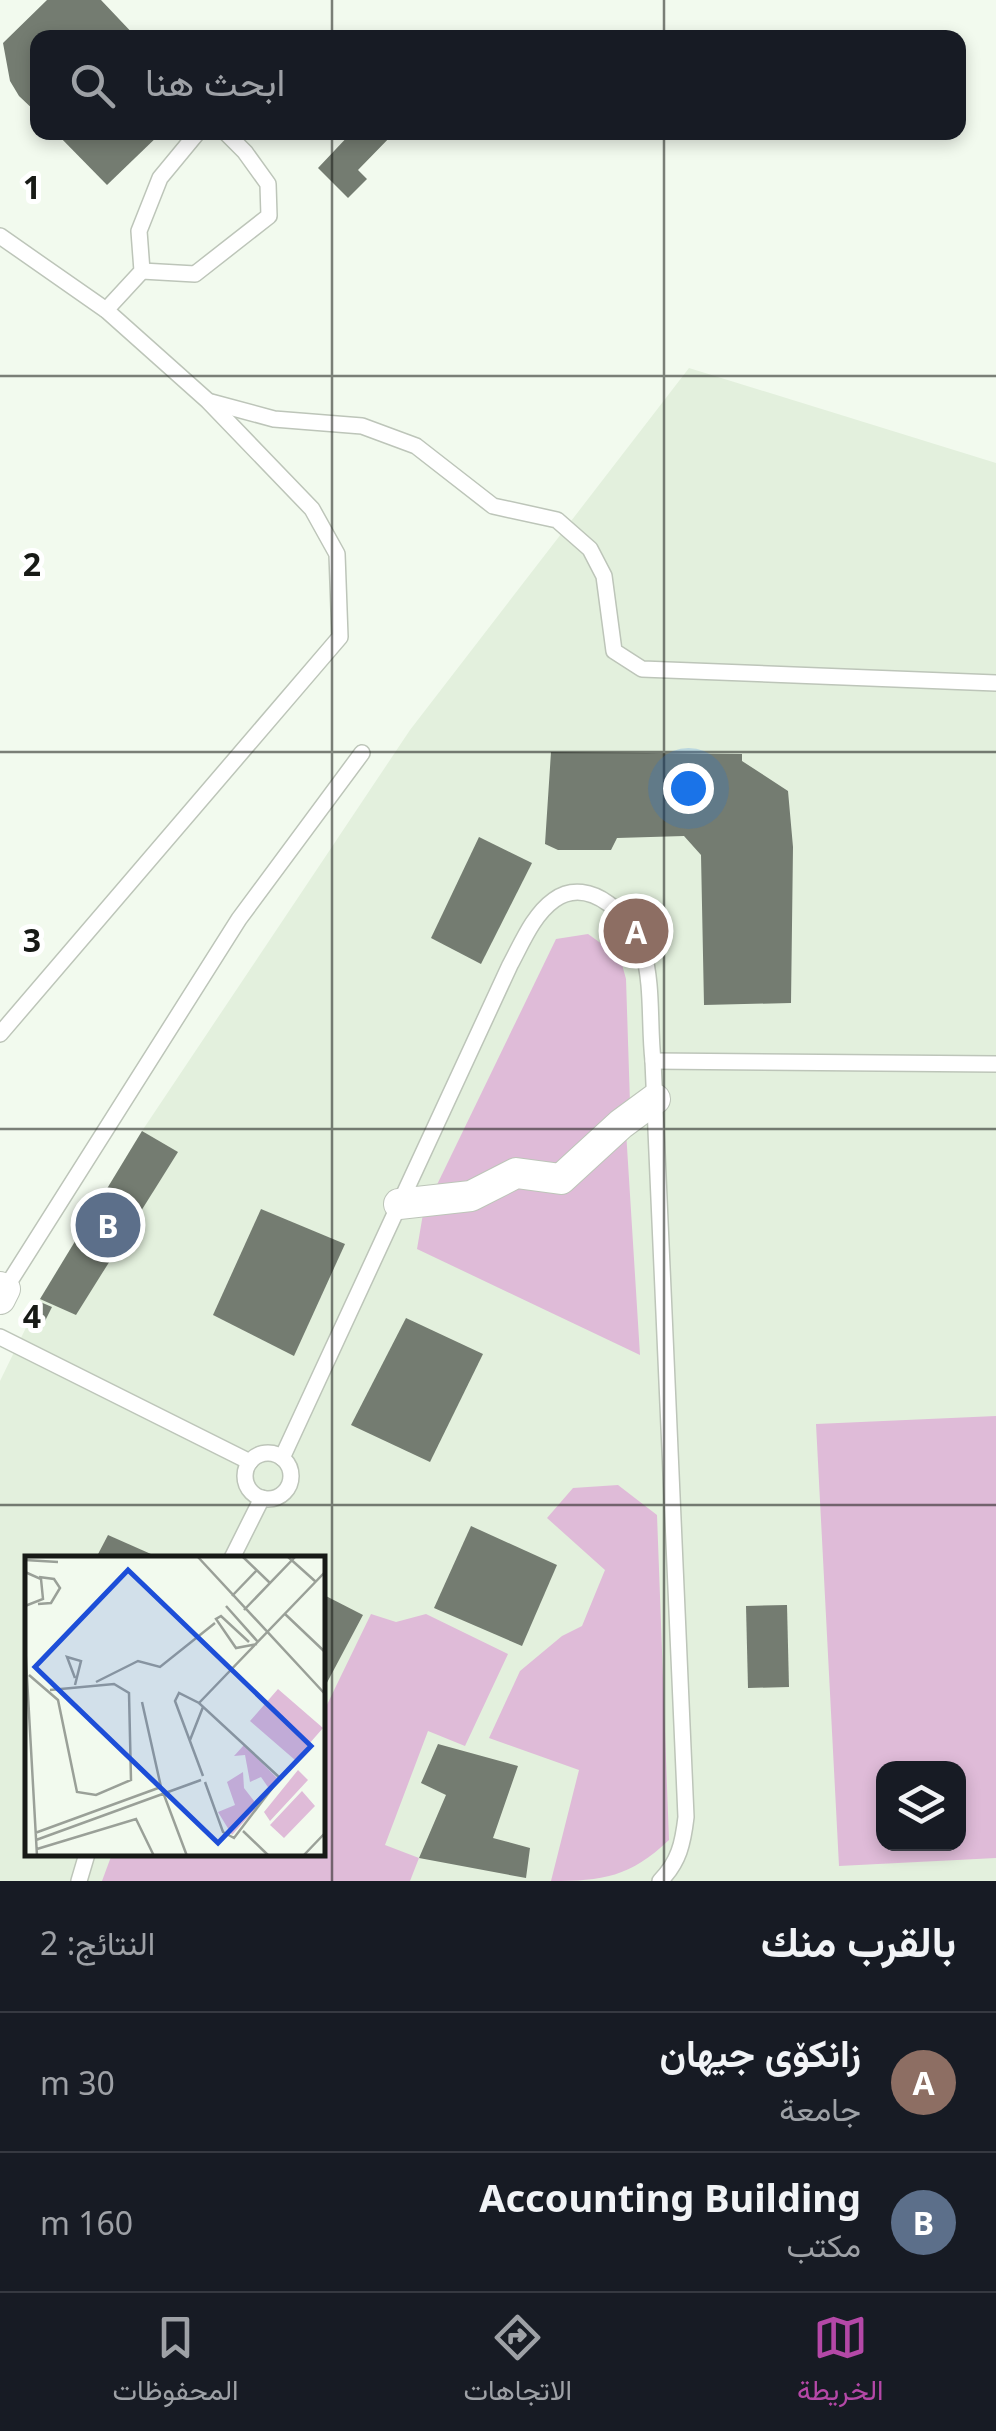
<!DOCTYPE html>
<html lang="ar">
<head>
<meta charset="utf-8">
<style>
  :root { --surface:#171b24; --page:#242831; --text:#f1f3f6; --muted:#9ea1a6; --line:#363941; --accent:#b448a7 }
  body { margin:0; font-family:"Noto Sans",Vazirmatn,sans-serif; background:var(--page); color:var(--text); direction:rtl }
  .controls { position:absolute; right:30px; bottom:30px; display:grid; overflow:hidden; border-radius:20px; box-shadow:0 5px 15px #0003 }
  .controls button { width:90px; height:90px; display:grid; place-items:center; padding:0; border:0; border-bottom:2px solid var(--line); background:var(--surface); color:var(--text); font:50px sans-serif }
  .you { position:absolute; left:688px; top:788px; width:35px; height:35px; margin:-25px; border:8px solid #fff; border-radius:50%; background:#1a73e8; box-shadow:0 0 0 15px #1a73e833 }
  .badge { display:grid; place-items:center; width:65px; height:65px; border-radius:50%; background:var(--accent); color:#fff; font-size:32px; font-weight:700 }
  .pin { position:absolute; translate:-50% -50%; border:5px solid #fff; box-shadow:0 2px 10px #0006 }
  .list { margin:0; padding:0; list-style:none }
  h2 { display:flex; justify-content:space-between; align-items:center; height:130px; margin:0; padding:0 40px; font-size:42px }
  h2 small { font-size:32px; font-weight:400; color:var(--muted) }
  .list li { display:grid; grid-template-columns:65px 1fr auto; gap:30px; align-items:center; box-sizing:border-box; height:140px; padding:0 40px; border-top:2px solid var(--line) }
  .list b { display:block; font-size:38px; white-space:nowrap }
  .list p { margin:0; font-size:32px; white-space:nowrap; color:var(--muted) }
  .list em { font-size:32px; font-style:normal; color:var(--muted) }
  .icon { flex:none; width:55px; height:55px; fill:none; stroke:currentColor; stroke-width:2; stroke-linecap:round; stroke-linejoin:round }
  .map { position:relative; flex:none; width:996px; height:1881px; overflow:hidden; direction:ltr }
  .search { position:absolute; background:var(--surface); box-shadow:0 5px 15px #0003; left:30px; right:30px; top:30px; height:110px; display:flex; align-items:center; gap:25px; box-sizing:border-box; padding:0 35px; border-radius:20px; color:var(--muted); font-size:38px }
  .sheet { height:410px; background:var(--surface) }
  nav { display:flex; justify-content:space-around; align-items:center; box-sizing:border-box; height:140px; border-top:2px solid var(--line); background:var(--surface); font-size:28px; color:var(--muted) }
  nav a { display:grid; justify-items:center; gap:5px }
  nav .on { color:var(--accent) }
  .map>svg:first-child { display:block }
  .built { fill:#e3f0dd; fill-rule:evenodd }
  .green { fill:#dfbbd8; fill-rule:evenodd }
  .building { fill:#747c71 }
  .lines { fill:none; stroke-linecap:round; stroke-linejoin:round }
  .lane-casing { stroke:#bdc5b9; stroke-width:18 }
  .street-casing { stroke:#bdc5b9; stroke-width:32 }
  .lane { stroke:#fff; stroke-width:15 }
  .street { stroke:#fff; stroke-width:30 }
  .grid { fill:none; stroke:#171a16; stroke-width:2.5; stroke-opacity:0.55 }
  .inset-road { fill:none; stroke:#9aa098; stroke-width:2.5 }
  .view { fill:#1d4ed8; fill-opacity:0.15; stroke:#1d4ed8; stroke-width:5 }
  .inset-edge { fill:none; stroke:#171a16; stroke-width:5 }
  .grid-label { font-size:32px; text-anchor:middle; font-weight:bold; fill:#171a16; stroke:#fff; stroke-width:10; stroke-linejoin:round; paint-order:stroke }
</style>
</head>
<body>
<div class="map">
<svg width="996" height="1881" viewBox="0 0 996 1881">
  <rect width="100%" height="100%" fill="#f2faee"/>
  <path class="built" d="M689,368L996,463V1881H0V1381L40,1299L142,1131L410,730ZM28,1558H322V1854H28ZM884,1768H958V1844H884Z"/>
  <g class="green">
    <path d="M588,934L620,957L626,979L630,1103L559,1171L432,1195L556,939Z"/>
    <path d="M626,1131L640,1355L417,1249L424,1208L516,1181L559,1191Z"/>
    <path d="M996,1416V1858L839,1866L816,1424ZM958,1768V1844H884V1768Z"/>
    <path d="M618,1485L657,1515L669,1840C630,1877 603,1881 551,1881L579,1770L489,1738L520,1671L562,1636L582,1626L605,1570L547,1518L573,1488Z"/>
    <path d="M371,1614L396,1622L426,1614L508,1654L465,1746L428,1731L385,1845L419,1858L410,1881H102L112,1854H322L323,1713Z"/>
  </g>
  <g class="building">
    <path d="M47,0H101L137,38H38V114L19,96L10,81L3,43Z"/>
    <path d="M55,132H162L107,185Z"/>
    <path d="M352,132H395L358,170L367,179L348,198L318,168Z"/>
    <path d="M551,752L742,754V761L788,791L793,847L791,1003L704,1005L701,855L684,836L617,838L611,850H558L545,844Z"/>
    <path d="M479,837L532,863L481,964L431,938Z"/>
    <path d="M142,1131L178,1152L76,1315L40,1299Z"/>
    <path d="M261,1209L345,1244L294,1356L213,1315Z"/>
    <path d="M38,1301L52,1307L42,1327L30,1320Z"/>
    <path d="M406,1318L483,1354L430,1462L351,1425Z"/>
    <path d="M471,1526L557,1565L522,1646L434,1608Z"/>
    <path d="M108,1535L160,1558H96Z"/>
    <path d="M322,1594L363,1615L322,1692Z"/>
    <path d="M787,1605L789,1687L748,1688L746,1606Z"/>
    <path d="M438,1744L518,1766L493,1838L530,1848L526,1878L419,1858L446,1795L421,1783Z"/>
  </g>
  <g class="lines">
    <g class="lane-casing">
      <g id="lane">
        <path d="M0,236L106,310L208,401L312,509L337,554L340,637L0,1034"/>
        <path d="M142,271L195,274L269,216L268,184L245,152L225,132"/>
        <path d="M106,310L142,271L139,231L160,178L198,132"/>
        <path d="M211,402L274,419L362,426L416,446L493,506L557,520L590,549L604,576L614,651L642,669L996,683"/>
        <path d="M653,1061L996,1064"/>
        <path d="M5,1289L239,919L362,753"/>
        <path d="M0,1337L250,1462"/>
        <circle cx="268" cy="1476" r="23"/>
        <path d="M282,1458L510,965C522,943 533,915 554,900C590,874 634,919 643,951C653,985 649,1025 653,1061L686,1817C683,1843 679,1862 660,1881"/>
        <path d="M232,1558L262,1498"/>
        <path d="M79,1881L87,1854"/>
      </g>
    </g>
    <g class="street-casing">
      <g id="street">
        <path d="M399,1204L471,1196L516,1173L561,1179L621,1124L655,1099"/>
        <path d="M0,1287L5,1289L0,1299"/>
      </g>
    </g>
    <use href="#lane" class="lane"/>
    <use href="#street" class="street"/>
  </g>
  <path class="grid" d="M332,0V38M664,0V38M332,132V1881M664,132V1881M0,376H996M0,752H996M0,1129H996M0,1505H996"/>
  <g transform="translate(25 1556)">
    <rect width="300" height="300" fill="#f2faee"/>
    <path d="M253,133L298,172L270,204L225,165ZM219,189L252,222L245,234L236,221L225,226L220,199L209,200ZM273,214L283,224L245,265L239,256ZM218,216L219,232L233,250L207,279L193,256L210,249L202,226ZM277,235L290,250L259,282L245,269Z" fill="#dfbbd8"/>
    <path class="inset-road" d="M172,0L300,138M217,0L245,27M262,0L291,26M0,4L33,6M0,16L16,23L18,43L0,50M207,40L232,14M13,48L26,47L35,32L29,23L14,21M201,50L233,86M219,54L271,0M260,58L300,96M0,86L12,300M224,86L196,60L191,63L211,92L232,88M4,119L33,144L52,236L71,239L106,224L104,137L89,128L25,134M50,122L42,101L56,105L50,129M71,126L113,105L135,111L190,67M117,146L136,231L162,300M174,147L300,16M165,184L178,151M178,220L150,145L154,137L174,147L255,222L209,282L198,276L180,226M218,275L244,300M10,277L136,231M11,284L176,224M12,293L111,263L129,300M278,300L300,277"/>
    <path class="view" d="M103,14L286,190L193,287L10,111Z"/>
    <rect width="300" height="300" class="inset-edge"/>
  </g>
  <g class="grid-label">
    <text x="32" y="199">1</text>
    <text x="32" y="576">2</text>
    <text x="32" y="952">3</text>
    <text x="32" y="1328">4</text>
  </g>
</svg>
<div class="controls">
<button><svg class="icon" aria-label="layers" viewBox="0 0 24 24"><path d="M12 4l9 5-9 5-9-5zM3 14l9 5 9-5"/></svg></button>
</div>
<div class="you"></div>
<div class="pin badge" style="left:636px;top:931px;background:#8d6e63">A</div>
<div class="pin badge" style="left:108px;top:1225px;background:#5c6f8a">B</div>
<div class="search"><svg class="icon" aria-label="search" viewBox="0 0 24 24"><circle cx="10" cy="10" r="6"/><path d="M15 15l6 6"/></svg>ابحث هنا</div>
</div>
<section class="sheet">
<h2>بالقرب منك<small>النتائج: 2</small></h2>
<ul class="list">
<li><span class="badge" style="background:#8d6e63">A</span><div><b>زانکۆی جیھان</b><p>جامعة</p></div><em>30 m</em></li>
<li><span class="badge" style="background:#5c6f8a">B</span><div><b>Accounting Building</b><p>مكتب</p></div><em>160 m</em></li>
</ul>
</section>
<nav>
<a class="on"><svg class="icon" aria-label="map" viewBox="0 0 24 24"><path d="M3 6l6-2 6 2 6-2v14l-6 2-6-2-6 2zM9 4v14M15 6v14"/></svg>الخريطة</a>
<a><svg class="icon" aria-label="directions" viewBox="0 0 24 24"><path d="M12 3l9 9-9 9-9-9zM9 14v-3h6M13 9l2 2-2 2"/></svg>الاتجاهات</a>
<a><svg class="icon" aria-label="saved" viewBox="0 0 24 24"><path d="M7 4h10v16l-5-4-5 4z"/></svg>المحفوظات</a>
</nav>
</body>
</html>
